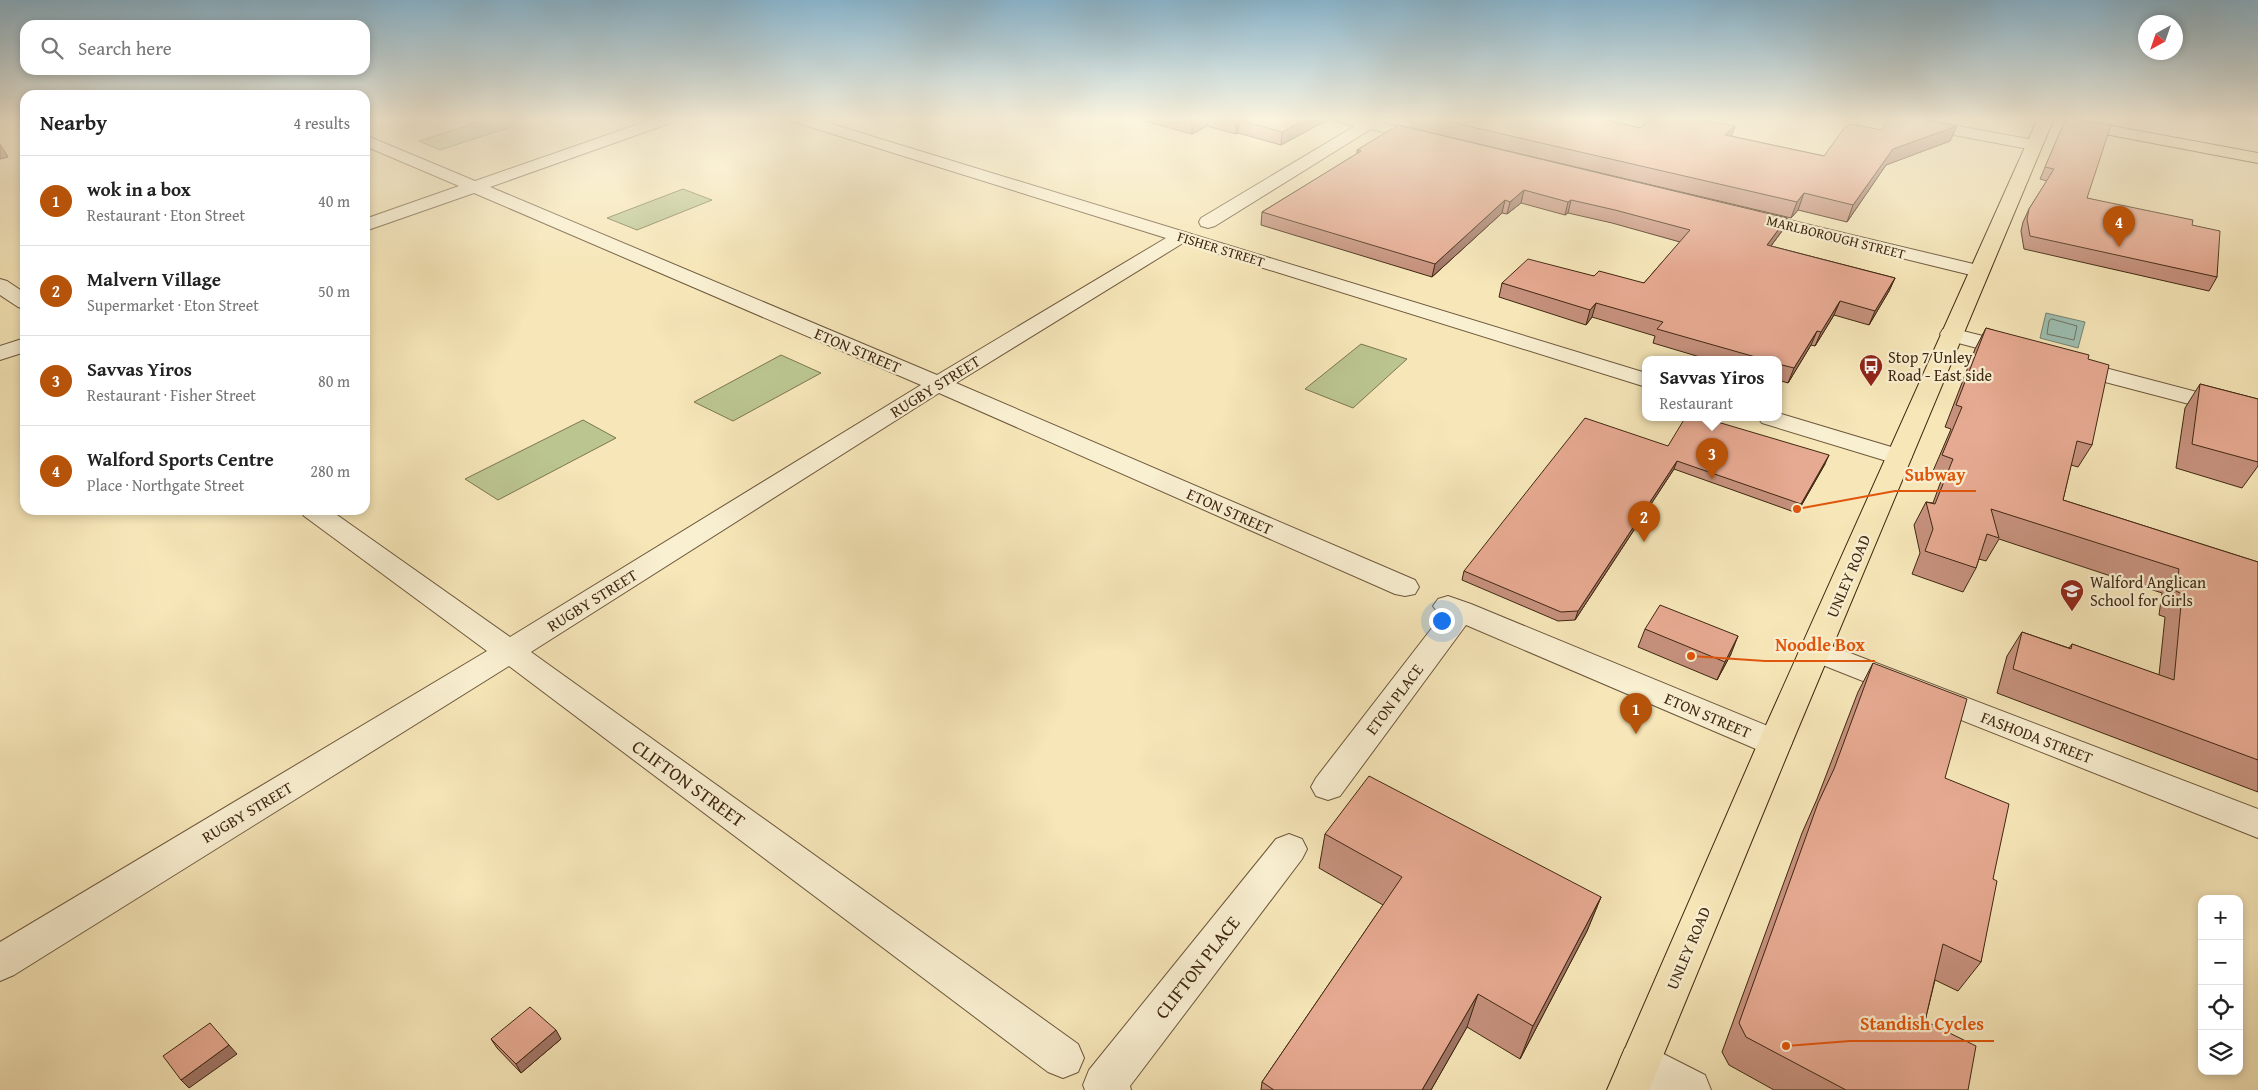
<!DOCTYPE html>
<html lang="en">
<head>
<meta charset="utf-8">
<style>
  :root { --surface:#fff; --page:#f6f6f6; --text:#222; --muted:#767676; --line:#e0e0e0; --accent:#b45309 }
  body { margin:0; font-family:"Gentium Book Plus",serif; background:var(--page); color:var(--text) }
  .controls { position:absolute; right:15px; bottom:15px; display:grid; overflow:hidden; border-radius:10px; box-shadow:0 2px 8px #0003 }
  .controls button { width:45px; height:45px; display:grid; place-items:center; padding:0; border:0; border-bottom:1px solid var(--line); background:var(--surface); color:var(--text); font:25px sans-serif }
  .compass { position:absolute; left:2138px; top:15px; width:45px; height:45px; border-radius:50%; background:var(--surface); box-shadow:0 2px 8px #0003; rotate:220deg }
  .you { position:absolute; left:1441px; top:620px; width:18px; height:18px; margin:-12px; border:4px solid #fff; border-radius:50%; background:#1a73e8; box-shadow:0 0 0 8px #1a73e833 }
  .badge { display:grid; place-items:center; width:32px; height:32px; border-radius:50%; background:var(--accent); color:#fff; font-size:16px; font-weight:700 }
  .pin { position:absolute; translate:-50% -41px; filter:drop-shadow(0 1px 2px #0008) }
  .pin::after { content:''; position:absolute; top:26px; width:18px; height:15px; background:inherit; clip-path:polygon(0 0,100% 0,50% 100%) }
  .popup { position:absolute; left:1642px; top:356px; width:140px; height:65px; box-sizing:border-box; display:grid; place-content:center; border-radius:10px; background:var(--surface); filter:drop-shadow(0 1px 4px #0005); font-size:16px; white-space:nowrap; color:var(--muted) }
  .popup b { font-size:19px; color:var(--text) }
  .popup::after { content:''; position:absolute; left:50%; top:100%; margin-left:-10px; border:10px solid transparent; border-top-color:var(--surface) }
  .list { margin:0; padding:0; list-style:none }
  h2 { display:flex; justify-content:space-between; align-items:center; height:65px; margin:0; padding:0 20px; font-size:21px }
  h2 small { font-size:16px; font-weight:400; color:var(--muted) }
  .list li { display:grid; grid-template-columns:32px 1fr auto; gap:15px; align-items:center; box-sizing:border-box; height:90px; padding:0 20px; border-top:1px solid var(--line) }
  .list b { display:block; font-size:19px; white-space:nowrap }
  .list p { margin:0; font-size:16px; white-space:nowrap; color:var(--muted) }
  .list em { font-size:16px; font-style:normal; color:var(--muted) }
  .icon { flex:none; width:28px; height:28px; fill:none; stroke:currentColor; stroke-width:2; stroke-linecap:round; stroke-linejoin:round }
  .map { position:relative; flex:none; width:2258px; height:1090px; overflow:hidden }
  .search { position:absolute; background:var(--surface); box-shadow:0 2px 8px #0003; left:20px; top:20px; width:350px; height:55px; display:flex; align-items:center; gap:12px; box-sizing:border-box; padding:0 18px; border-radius:15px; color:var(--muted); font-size:19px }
  .panel { position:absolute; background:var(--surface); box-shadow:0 2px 8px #0003; left:20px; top:90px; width:350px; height:425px; border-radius:15px }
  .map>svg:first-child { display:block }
  .green { fill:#bbc590; stroke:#7d7650 }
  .water { fill:#9dbfb2; stroke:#778272 }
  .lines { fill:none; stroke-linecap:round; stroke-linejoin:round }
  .shore { stroke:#6e7362; stroke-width:1 }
  .minor-casing { stroke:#6d573b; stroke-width:2 }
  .major-casing { stroke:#3f2711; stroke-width:2 }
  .minor { fill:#f9efd1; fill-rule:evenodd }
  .major { fill:#f6e6b8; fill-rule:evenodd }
  .wall { fill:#c6917d; stroke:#3f2711 }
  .shaded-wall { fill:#a17666; stroke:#3f2711 }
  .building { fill:#e6a991; stroke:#3f2711 }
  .labels { text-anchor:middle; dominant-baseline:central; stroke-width:4.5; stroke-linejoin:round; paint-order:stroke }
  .far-street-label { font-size:14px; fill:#3f2711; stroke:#f9efd1 }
  .street-label { font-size:16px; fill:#3f2711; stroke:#f9efd1 }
  .poi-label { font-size:16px; fill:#3f2711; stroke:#f9efd1; text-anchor:start }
  .near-street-label { font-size:19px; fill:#3f2711; stroke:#f9efd1 }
  .leader { fill:none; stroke:#e0560c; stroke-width:2 }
  .callout-dot { fill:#e0560c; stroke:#f9efd1; stroke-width:2 }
  .callout-label { font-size:18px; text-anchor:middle; font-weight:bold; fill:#e0560c; stroke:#f9efd1; stroke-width:4.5; stroke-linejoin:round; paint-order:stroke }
</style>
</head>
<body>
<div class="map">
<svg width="2258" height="1090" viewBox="0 0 2258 1090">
  <rect width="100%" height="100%" fill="#f6e6b8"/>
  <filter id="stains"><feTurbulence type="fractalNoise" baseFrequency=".004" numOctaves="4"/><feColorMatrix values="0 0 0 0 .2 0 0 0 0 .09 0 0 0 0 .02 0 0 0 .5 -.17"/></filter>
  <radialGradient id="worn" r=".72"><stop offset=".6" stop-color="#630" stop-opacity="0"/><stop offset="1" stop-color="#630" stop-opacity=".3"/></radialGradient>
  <g class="green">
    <path d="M492,118L514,126L440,150L419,141Z"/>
    <path d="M683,189L712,200L637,230L607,218Z"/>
    <path d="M1361,344L1407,359L1353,408L1305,389Z"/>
    <path d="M781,355L821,373L733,421L694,402Z"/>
    <path d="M583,420L616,438L498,500L465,479Z"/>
  </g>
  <path class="water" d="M2046,313L2085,322L2078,348L2040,338Z"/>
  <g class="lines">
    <path class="shore" d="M2052,319L2077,326L2074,340L2047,334L2049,321Z"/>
    <g class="minor-casing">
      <g id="minor">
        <path d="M656,118H678L676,121L490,187L937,375L1166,238L791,121L789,118H812L1646,373V387L1183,243L956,383L1415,580L1419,587L1415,594L1405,596L1395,594L939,393L531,652L1078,1044L1084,1058L1078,1072L1063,1078L1048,1072L509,666L14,975L0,981V942L487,651L304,516L300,510H330L510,637L921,385L474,193L365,231V219L459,186L365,146V135L475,181Z"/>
        <path d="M1335,118H1384L1382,123L1433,135L1435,138L1433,141L1427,143L1371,129L1215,226L1208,228L1201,226L1199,222L1201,218L1355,126L1337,121Z"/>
        <path d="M1882,118H1914L2034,140L2040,142L2042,145L2040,148L2034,150L1890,123L1884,121Z"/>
        <path d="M1748,210L1986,267L1989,271L1986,275L1979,277L1742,219L1739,215L1742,211Z"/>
        <path d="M0,279L7,281L25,293V309L18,307L0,295Z"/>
        <path d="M1951,328L2023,346L2026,351L2023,356L2015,358L1943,339L1940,334L1943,329Z"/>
        <path d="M25,338V352L0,360V346Z"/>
        <path d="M2071,359L2258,408V422L2063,371L2060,366L2063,361Z"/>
        <path d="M1778,413L1908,452L1912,457L1908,462L1899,465L1890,462L1762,423L1758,418H1778Z"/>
        <path d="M1448,596L1471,604L1787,734L1792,743L1787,752L1775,755L1763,752L1466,625L1340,796L1328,800L1316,796L1311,787L1316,778L1442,615L1438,613L1433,606L1438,599Z"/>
        <path d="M1816,640L2258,809V838L1805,658L1801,651L1805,644Z"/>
        <path d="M1289,834L1302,839L1307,849L1302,859L1130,1086L1131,1090H1085L1083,1085L1089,1070L1276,839Z"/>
        <path d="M1640,1042L1705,1075L1711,1090H1649L1625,1076L1619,1062L1625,1048Z"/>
      </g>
    </g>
    <g class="major-casing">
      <g id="major">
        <path d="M2038,118H2054L1792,743L1649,1090H1607L1758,743Z"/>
        <path d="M2074,119L2258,153V163L2068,127L2066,124L2068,121Z"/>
      </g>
    </g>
    <use href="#minor" class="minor"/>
    <use href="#major" class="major"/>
  </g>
  <g class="wall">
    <path d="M1134,118H1331L1281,145L1238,133L1236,134L1207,126L1192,134Z"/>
    <path d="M1412,118H1597L1640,128L1735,126L1731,136L1824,156L1881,130L1957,126L1950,141L1886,165L1847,222L1798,210L1791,218L1411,128Z"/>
    <path d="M2066,118L2087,198L2192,225L2217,277L2209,291L2024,249L2021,231L2023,222L2029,209L2047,181L2040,179Z"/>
    <path d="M1357,150L1787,218L1782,231L1771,246L1895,278L1889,291L1869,325L1834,315L1815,346L1811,345L1788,383L1778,380V360H1710L1653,343L1655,336L1592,317L1586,325L1499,297L1502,283L1594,276L1644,283L1680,242L1612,223L1568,213L1565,215L1521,203L1507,214L1502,213L1432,277L1261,225L1262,212L1357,154Z"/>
    <path d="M1986,328L2088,359L2092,445L2078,467L2071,465L2063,500L2258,562V792L1997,693L2007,656L2022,632L2069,648L2072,644L2159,675L2165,617L2159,615L2162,593L1999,539L1986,561L1979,559L1976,568L1963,592L1912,574L1920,553L1914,525L1926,502L1933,503L1941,481L1930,478L1951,429L1945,427L1975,349Z"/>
    <path d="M2200,384L2258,399V466L2242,488L2176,468L2185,408Z"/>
    <path d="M1668,446L1825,464L1797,513L1674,469L1575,620L1558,621L1462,580L1464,571Z"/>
    <path d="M1645,629L1731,654L1717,680L1638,647Z"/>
    <path d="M1873,663L1945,778L1993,879L1981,962L1958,991L1935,980L1925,1021L1968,1090H1774L1729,1065L1722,1052L1802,833L1817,799L1858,692Z"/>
    <path d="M1325,834L1601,897L1587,931L1520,1059L1467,1027L1431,1090H1261L1262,1082L1383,905L1319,868Z"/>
    <path d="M491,1039H561L521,1073L497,1048Z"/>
  </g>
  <g class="shaded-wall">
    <path d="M1198,118H1207V126L1192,134V121Z"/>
    <path d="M1308,118H1331L1281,145L1282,132Z"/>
    <path d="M1239,120L1238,133L1236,134V121Z"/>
    <path d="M1735,126L1730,141L1725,135Z"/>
    <path d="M1957,126L1950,141L1886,165L1847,222L1853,205L1893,149Z"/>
    <path d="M0,144L8,157L0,159Z"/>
    <path d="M1524,190L1521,203L1507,214L1510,202Z"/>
    <path d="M1804,193L1798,210L1791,218L1797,202Z"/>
    <path d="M1505,200L1502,213L1432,277L1435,264Z"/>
    <path d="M1571,200L1568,213L1565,215L1568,202Z"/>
    <path d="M1787,218L1782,231L1762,258L1767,245Z"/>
    <path d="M1895,278L1889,291L1869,325L1875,311Z"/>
    <path d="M1840,301L1834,315L1815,346L1821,332Z"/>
    <path d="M1596,303L1592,317L1586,325L1590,310Z"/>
    <path d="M1817,331L1811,345L1788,383L1794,368Z"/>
    <path d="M1829,455L1825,464L1797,513L1801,504Z"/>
    <path d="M1677,461L1674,469L1575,620L1578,611Z"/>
    <path d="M1738,636L1731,654L1717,680L1725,662Z"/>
    <path d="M1601,897L1587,931L1520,1059L1533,1026Z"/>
    <path d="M1478,994L1467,1027L1431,1090H1422Z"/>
    <path d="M556,1030L561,1039L521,1073L516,1064Z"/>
    <path d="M229,1045L237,1054L189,1088L181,1080Z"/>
  </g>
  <g class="building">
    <path d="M1181,118H1198L1192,121Z"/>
    <path d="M1224,118H1308L1282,132L1239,120L1236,121Z"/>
    <path d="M1433,118H1597L1640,128L1651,118H1690L1735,126L1725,135L1824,156L1845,127L1852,124L1881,130L1890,118H1915L1957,126L1893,149L1853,205L1804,193L1797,202Z"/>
    <path d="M2066,118L2111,125L2087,198L2193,220L2192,225L2220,231L2217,277L2030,236L2027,219L2029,209L2054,169L2045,167Z"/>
    <path d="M1398,125L1787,218L1767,245L1895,278L1875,311L1840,301L1821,332L1817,331L1794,368L1778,364V360H1766L1657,329L1663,322L1596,303L1590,310L1502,283L1528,259L1594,276L1599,271L1644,283L1690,230L1615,210L1571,200L1568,202L1524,190L1510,202L1505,200L1435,264L1262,212L1361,151L1357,150Z"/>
    <path d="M1986,328L2089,355L2088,359L2109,365L2092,445L2077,441L2063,500L2258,562V760L2013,669L2022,632L2071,649L2072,644L2174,680L2182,594L2176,591L2179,569L1991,509L1999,538L1987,534L1976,568L1925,551L1933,529L1926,502L1935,504L1953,459L1942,455L1962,407L1956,405Z"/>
    <path d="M2200,384L2258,399V462L2192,444Z"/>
    <path d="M1585,418L1668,446L1685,418H1704L1829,455L1801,504L1677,461L1578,611L1561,612L1464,571Z"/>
    <path d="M1660,605L1738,636L1725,662L1645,629Z"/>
    <path d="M1873,663L1967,699L1945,778L2009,804L1993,879L1997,881L1981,962L1943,944L1925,1021L1976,1046L1968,1090H1846L1746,1037L1739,1023L1818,803L1834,769Z"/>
    <path d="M1369,776L1601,897L1533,1026L1478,994L1422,1090H1274L1262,1082L1402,877L1325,834Z"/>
    <path d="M530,1007L556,1030L516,1064L491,1039Z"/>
    <path d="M210,1023L229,1045L181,1080L163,1056Z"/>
  </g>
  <linearGradient id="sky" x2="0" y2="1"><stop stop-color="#8ab8d2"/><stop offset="0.44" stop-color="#fbf4df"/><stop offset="1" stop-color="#fbf4df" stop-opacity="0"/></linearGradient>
  <rect width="2258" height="270" fill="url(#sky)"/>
  <defs>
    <g id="bus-pin" transform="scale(1.25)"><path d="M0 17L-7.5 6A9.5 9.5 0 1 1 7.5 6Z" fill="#8f2418" stroke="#f9efd1"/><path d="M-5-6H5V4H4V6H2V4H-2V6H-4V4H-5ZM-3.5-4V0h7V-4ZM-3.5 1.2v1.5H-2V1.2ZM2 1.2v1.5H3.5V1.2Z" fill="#fff"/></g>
    <g id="school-pin" transform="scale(1.25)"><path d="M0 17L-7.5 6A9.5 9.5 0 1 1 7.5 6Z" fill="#8f2418" stroke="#f9efd1"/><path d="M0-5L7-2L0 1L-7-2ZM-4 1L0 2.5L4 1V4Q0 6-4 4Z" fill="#fff"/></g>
  </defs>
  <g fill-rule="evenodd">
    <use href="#bus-pin" x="1871" y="366"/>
    <use href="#school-pin" x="2072" y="591"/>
  </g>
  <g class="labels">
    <g class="far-street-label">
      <text transform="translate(1836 237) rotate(14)">MARLBOROUGH STREET</text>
      <text transform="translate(1221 249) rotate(17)">FISHER STREET</text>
    </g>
    <g class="street-label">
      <text transform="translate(858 350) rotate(23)">ETON STREET</text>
      <text transform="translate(935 386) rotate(-32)">RUGBY STREET</text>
      <text transform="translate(1230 511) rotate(24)">ETON STREET</text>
      <text transform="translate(1848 576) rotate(-67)">UNLEY ROAD</text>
      <text transform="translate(592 600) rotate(-32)">RUGBY STREET</text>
      <text transform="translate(1394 699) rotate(-53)">ETON PLACE</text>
      <text transform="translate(1708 715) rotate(23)">ETON STREET</text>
      <text transform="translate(2037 737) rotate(21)">FASHODA STREET</text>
      <text transform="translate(247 812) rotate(-31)">RUGBY STREET</text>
      <text transform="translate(1688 948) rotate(-67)">UNLEY ROAD</text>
    </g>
    <g class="poi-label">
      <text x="1888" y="357">Stop 7 Unley<tspan x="1888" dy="18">Road - East side</tspan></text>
      <text x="2090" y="582">Walford Anglican<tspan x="2090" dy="18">School for Girls</tspan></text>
    </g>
    <g class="near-street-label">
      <text transform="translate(689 783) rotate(36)">CLIFTON STREET</text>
      <text transform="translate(1197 967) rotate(-52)">CLIFTON PLACE</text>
    </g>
  </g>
  <path class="leader" d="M1797 509L1895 491H1976M1691 656L1765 661H1875M1786 1046L1850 1041H1994"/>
  <g class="callout-dot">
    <circle cx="1797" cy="509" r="5"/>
    <circle cx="1691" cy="656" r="5"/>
    <circle cx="1786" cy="1046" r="5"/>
  </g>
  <g class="callout-label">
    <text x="1935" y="481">Subway</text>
    <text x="1820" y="651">Noodle Box</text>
    <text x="1922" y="1030">Standish Cycles</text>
  </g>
  <rect width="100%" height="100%" filter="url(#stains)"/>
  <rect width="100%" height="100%" fill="url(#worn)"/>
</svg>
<div class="controls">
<button>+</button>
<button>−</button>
<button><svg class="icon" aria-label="locate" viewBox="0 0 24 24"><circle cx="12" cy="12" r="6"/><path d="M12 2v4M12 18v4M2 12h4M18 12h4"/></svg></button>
<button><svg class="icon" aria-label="layers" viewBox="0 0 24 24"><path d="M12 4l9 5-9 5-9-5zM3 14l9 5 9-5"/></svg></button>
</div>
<svg class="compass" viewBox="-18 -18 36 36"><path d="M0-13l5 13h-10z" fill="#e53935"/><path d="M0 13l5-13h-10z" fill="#767676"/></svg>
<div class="you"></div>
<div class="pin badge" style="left:1636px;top:734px">1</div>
<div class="pin badge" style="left:1644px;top:542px">2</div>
<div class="pin badge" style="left:1712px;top:479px">3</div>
<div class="popup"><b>Savvas Yiros</b>Restaurant</div>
<div class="pin badge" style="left:2119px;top:247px">4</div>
<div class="search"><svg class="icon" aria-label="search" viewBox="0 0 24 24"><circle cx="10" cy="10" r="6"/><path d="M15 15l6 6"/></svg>Search here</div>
<section class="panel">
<h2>Nearby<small>4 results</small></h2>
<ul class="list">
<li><span class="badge">1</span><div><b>wok in a box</b><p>Restaurant · Eton Street</p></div><em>40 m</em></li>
<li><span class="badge">2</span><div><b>Malvern Village</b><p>Supermarket · Eton Street</p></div><em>50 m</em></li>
<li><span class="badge">3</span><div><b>Savvas Yiros</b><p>Restaurant · Fisher Street</p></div><em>80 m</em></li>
<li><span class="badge">4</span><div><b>Walford Sports Centre</b><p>Place · Northgate Street</p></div><em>280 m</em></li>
</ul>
</section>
</div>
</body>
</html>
